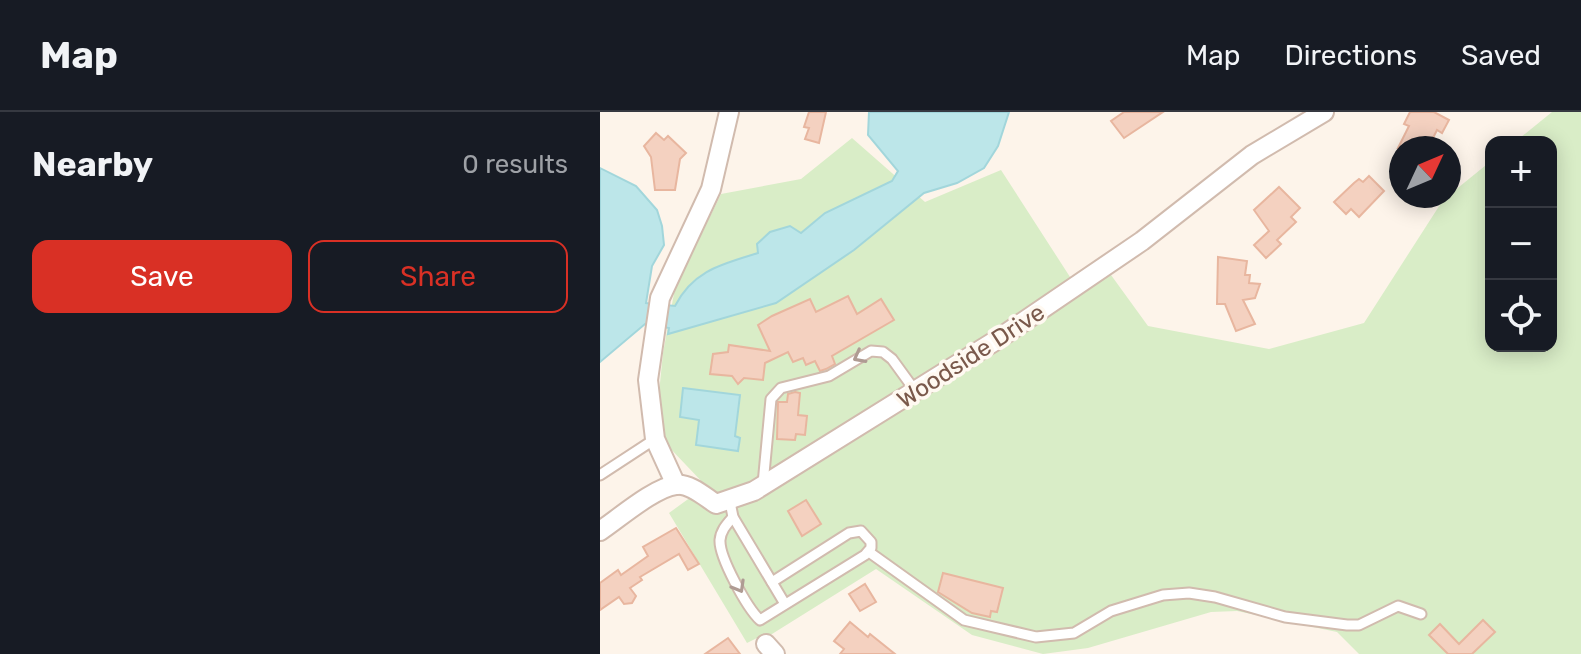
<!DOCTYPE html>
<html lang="en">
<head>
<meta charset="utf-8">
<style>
  :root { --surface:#171b24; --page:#242831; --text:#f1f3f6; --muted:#9ea1a6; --line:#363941; --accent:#d93025 }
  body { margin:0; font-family:Rubik,sans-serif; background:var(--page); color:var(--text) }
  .controls { position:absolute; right:24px; top:24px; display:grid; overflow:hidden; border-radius:16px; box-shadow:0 4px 20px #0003 }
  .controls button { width:72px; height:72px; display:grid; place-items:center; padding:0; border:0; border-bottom:2px solid var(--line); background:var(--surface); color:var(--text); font:40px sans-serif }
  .compass { position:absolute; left:789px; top:24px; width:72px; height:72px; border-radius:50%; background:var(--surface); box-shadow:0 4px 20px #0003; rotate:46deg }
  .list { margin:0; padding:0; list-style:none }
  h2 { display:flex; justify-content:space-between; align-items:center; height:104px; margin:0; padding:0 32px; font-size:34px }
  h2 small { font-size:26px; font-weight:400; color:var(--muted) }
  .actions { display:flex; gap:16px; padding:24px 32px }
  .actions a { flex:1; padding:18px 0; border:2px solid var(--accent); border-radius:16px; text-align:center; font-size:28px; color:var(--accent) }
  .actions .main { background:var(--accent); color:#fff }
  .icon { flex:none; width:44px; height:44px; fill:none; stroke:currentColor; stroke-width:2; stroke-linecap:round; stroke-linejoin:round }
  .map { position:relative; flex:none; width:981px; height:542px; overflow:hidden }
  header { display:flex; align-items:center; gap:48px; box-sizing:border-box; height:112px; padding:0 40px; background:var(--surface); border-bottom:2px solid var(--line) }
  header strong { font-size:38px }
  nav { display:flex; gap:44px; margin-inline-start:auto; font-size:28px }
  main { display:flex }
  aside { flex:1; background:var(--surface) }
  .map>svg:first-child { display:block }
  .green { fill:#d9edc7 }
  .water { fill:#bce6e9; stroke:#a2d6db; stroke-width:2 }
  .building { fill:#f4d1c0; stroke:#e8b69f; stroke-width:2 }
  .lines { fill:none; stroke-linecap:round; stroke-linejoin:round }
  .lane-casing { stroke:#d1bbae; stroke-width:13 }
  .street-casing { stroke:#d1bbae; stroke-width:22 }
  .lane { stroke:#fff; stroke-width:9 }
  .street { stroke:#fff; stroke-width:18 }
  .oneway { stroke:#af9b93 }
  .labels { text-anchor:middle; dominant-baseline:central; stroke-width:7; stroke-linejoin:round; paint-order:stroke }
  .street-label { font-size:24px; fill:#7a594b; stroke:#fff9f1 }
</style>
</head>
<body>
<header>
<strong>Map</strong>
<nav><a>Map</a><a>Directions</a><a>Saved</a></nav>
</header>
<main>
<aside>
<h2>Nearby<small>0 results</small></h2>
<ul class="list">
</ul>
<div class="actions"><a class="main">Save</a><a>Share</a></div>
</aside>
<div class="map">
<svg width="981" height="542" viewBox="0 0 981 542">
  <rect width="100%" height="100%" fill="#fdf4ea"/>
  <path class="green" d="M952,0H981V542H759L737,520L637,499L611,500L488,536L443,542L372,523L276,457L161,529L157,526L147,531L69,401L106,374L66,332L58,291L63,241L75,176L121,82L201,67L252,26L325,90L401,58L481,182L511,163L548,214L669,237L764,211L843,88L891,49V234H951V30H915Z"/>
  <g class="water">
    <path d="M269,0H409L398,34L384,56L357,71L324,81L254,138L176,191L68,222L69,216L45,212L0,250V56L36,74L57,98L62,114L64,133L52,154L46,191L75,194C93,158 123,152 158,141L157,132L170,120L190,114L201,121L225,101L292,69L298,59L268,23Z"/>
    <path d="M83,276L140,283L135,324L140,326L138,339L96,333L99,308L80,305Z"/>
  </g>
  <g class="building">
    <path d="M209,0H226L219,31L205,27L209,16L204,15Z"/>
    <path d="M524,0H563L524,26L511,9Z"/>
    <path d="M810,0H834L849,8L842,21L837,18L831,30L820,25L814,36H798L809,14L804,12Z"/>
    <path d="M56,21L64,28L68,24L86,41L80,47L75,78H55L51,45L44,34Z"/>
    <path d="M769,64L784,79L759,105L751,97L746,102L734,90L754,71L759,67L763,70Z"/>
    <path d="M679,75L700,96L691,105L696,110L677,128L681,132L666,146L654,133L669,119L654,98Z"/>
    <path d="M618,145L647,149L645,163H650L649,171L660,172L655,186L643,188L655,212L636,219L625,192H617Z"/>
    <path d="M248,184L257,202L281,187L294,208L232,244L235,252L226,257L220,259L215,249L206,253L203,246L193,250L188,240L165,251L163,268L144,266L138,272L132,264L110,262L113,242L128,240L129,233L170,239L158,213L172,204L210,187L216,200Z"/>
    <path d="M195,280L200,281L198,303L207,304L205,323L196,322L195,328L177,327L178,290H187L188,282Z"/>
    <path d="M206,388L221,412L202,424L188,399Z"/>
    <path d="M76,416L99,452L88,458L79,442L40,465L42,468L30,476L36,484L32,491L24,492L19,485L0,498V471L18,458L21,463L48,444L43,435Z"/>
    <path d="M343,461L403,476L397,500L391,499L390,505L372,501L338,480Z"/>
    <path d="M265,472L276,490L260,499L249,482Z"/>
    <path d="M883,508L895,520L872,542H848L829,523L840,512L859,532Z"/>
    <path d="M250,510L268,525L270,522L295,542H240L244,537L234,529Z"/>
    <path d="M128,526L140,542H105Z"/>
  </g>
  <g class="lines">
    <g class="lane-casing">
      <g id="lane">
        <path d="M0,363L55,327"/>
        <path d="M163,372L171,287L181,276L229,264L271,239L283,240L292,247L316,280"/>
        <path d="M130,390L133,405L185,492"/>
        <path d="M133,405C127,412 121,418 120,428C119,445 147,496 160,508L265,443L271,436V430L261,419L249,421L172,470"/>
        <path d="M269,440L364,508L436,525L474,521L511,499L563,483L589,481L615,485L685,505L747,513H759L798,494L821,502"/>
      </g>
    </g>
    <g class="street-casing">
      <g id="street">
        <path d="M76,373L55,327L48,268L60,186L111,77L129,0"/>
        <path d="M0,419C18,407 55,375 76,373C90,371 105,385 116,392L154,379L395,229L542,129L652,43L724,0"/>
        <path d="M166,532L175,542"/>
      </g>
    </g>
    <use href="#lane" class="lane"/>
    <use href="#street" class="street"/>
  </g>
  <defs><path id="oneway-chevron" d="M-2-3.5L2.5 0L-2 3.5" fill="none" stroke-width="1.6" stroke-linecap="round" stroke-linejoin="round" transform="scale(2)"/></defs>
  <g class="oneway">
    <use href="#oneway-chevron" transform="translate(259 245) rotate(152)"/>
    <use href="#oneway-chevron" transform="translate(139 475) rotate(60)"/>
  </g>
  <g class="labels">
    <g class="street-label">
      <text transform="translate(371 244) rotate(-33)">Woodside Drive</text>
    </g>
  </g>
</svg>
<div class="controls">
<button>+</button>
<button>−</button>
<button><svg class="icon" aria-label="locate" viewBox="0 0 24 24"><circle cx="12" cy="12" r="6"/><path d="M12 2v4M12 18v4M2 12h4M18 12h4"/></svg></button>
</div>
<svg class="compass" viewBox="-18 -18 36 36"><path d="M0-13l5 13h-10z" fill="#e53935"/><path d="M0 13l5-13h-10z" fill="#9ea1a6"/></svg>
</div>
</main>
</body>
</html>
